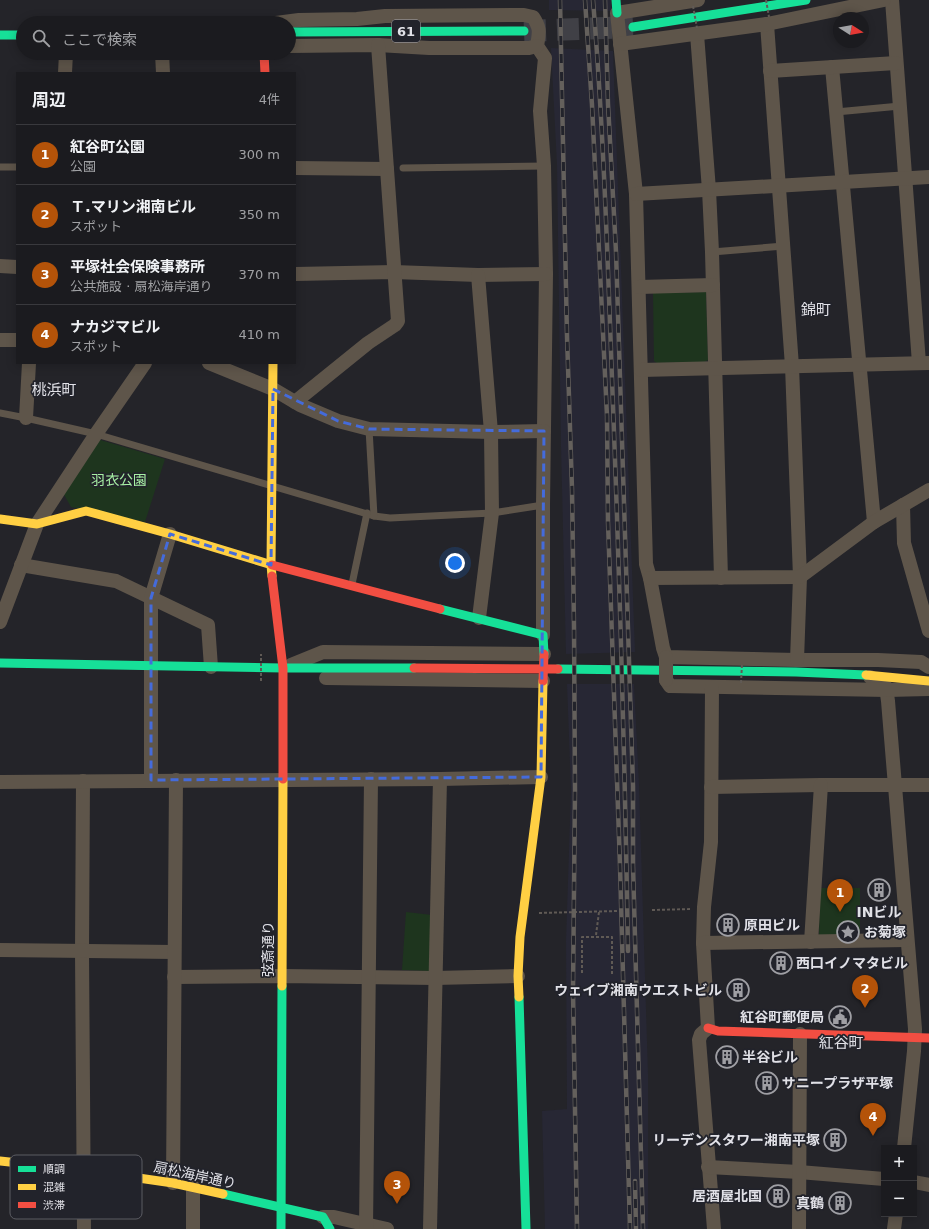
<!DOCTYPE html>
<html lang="ja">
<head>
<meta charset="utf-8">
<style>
  :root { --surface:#1b1b1f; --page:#242428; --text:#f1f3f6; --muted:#a0a1a4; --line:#39393d; --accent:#b45309 }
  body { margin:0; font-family:"DejaVu Sans","Noto Sans JP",sans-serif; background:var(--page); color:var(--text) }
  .controls { position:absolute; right:12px; bottom:12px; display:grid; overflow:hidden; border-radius:0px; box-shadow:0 2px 10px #0003 }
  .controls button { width:36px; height:36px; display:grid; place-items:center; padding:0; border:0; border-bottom:1px solid var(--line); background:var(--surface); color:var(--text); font:20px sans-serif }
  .compass { position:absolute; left:833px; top:12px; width:36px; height:36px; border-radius:50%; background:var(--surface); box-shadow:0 2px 10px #0003; rotate:101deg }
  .you { position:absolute; left:455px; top:563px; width:14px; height:14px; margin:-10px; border:3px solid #fff; border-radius:50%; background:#1a73e8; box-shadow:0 0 0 6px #1a73e833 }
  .badge { display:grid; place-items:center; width:26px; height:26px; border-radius:50%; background:var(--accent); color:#fff; font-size:13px; font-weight:700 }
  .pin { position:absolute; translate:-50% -33px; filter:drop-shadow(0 1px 2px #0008) }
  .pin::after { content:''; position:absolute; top:21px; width:14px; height:12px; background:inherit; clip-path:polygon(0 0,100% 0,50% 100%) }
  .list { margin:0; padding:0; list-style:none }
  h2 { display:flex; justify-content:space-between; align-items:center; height:52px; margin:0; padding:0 16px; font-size:17px }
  h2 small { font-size:13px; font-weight:400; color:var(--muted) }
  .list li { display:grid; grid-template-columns:26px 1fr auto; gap:12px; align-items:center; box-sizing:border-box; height:60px; padding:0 16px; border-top:1px solid var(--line) }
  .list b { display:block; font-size:15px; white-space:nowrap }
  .list p { margin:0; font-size:13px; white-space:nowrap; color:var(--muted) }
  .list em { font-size:13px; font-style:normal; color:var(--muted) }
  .icon { flex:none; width:22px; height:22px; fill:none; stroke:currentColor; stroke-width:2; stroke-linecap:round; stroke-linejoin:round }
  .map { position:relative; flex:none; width:929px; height:1229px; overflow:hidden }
  .search { position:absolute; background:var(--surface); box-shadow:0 2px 10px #0003; left:16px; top:16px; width:280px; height:44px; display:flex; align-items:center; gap:10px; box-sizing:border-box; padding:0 14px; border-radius:22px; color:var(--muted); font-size:15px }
  .panel { position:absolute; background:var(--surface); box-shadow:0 2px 10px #0003; left:16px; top:72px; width:280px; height:292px; border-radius:0px }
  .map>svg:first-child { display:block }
  .built { fill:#272734 }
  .green { fill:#1e351e }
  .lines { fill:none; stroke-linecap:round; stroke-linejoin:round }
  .primary-tunnel { stroke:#404046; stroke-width:22; stroke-dasharray:22 11; stroke-linecap:butt }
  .path { stroke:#605a55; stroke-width:2; stroke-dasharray:3 2; stroke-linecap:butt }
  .lane { stroke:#5e554a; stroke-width:7 }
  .street { stroke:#5e554a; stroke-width:14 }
  .fast { stroke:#16e098; stroke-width:9 }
  .slow { stroke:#ffcf43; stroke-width:9 }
  .jam { stroke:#f24e42; stroke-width:9 }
  .rail-casing { stroke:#64605c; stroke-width:4.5 }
  .rail { stroke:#22232b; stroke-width:3; stroke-dasharray:9; stroke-linecap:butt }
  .path-bridge { stroke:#605a55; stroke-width:2; stroke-dasharray:3 2; stroke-linecap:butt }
  .street-bridge { stroke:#5e554a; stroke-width:14 }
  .jam-bridge { stroke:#f24e42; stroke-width:9 }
  .marked { fill:none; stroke:#446bdb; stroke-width:3; stroke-dasharray:8 5; stroke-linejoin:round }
  .labels { text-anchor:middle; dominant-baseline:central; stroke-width:3.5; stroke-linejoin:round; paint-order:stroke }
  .shield { fill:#22232b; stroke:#a8a8af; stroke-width:1 }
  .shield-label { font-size:13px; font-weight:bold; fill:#e1e1e7 }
  .park-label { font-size:14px; fill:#a7f0a4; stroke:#22232b }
  .poi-label { font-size:14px; font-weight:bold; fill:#e1e1e7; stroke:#22232b; text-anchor:start }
  .street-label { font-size:14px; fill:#e1e1e7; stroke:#22232b }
  .neighbourhood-label { font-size:15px; fill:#e1e1e7; stroke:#22232b }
  .key { fill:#22232b; stroke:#5b5c63; stroke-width:1 }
  .key-label { font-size:11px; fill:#e1e1e7 }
</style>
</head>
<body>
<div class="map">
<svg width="929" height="1229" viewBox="0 0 929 1229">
  <rect width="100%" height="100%" fill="#242429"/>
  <g class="built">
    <path d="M549,0H611L612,11L549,10Z"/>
    <path d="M551,48L613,51L635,652L566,654L561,447L557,165Z"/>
    <path d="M567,684H634L639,784L648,1074V1229H545L542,1111L567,1109L566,941L571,790Z"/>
  </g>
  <g class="green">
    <path d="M706,292L708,360L704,362L657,363L654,361L653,293Z"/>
    <path d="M97,439L165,459L145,522L71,507L62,491Z"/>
    <path d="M820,888H860V935H819Z"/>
    <path d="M406,912L432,915L429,971L402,970Z"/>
  </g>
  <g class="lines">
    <path class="primary-tunnel" d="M524,31L633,27"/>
    <g class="path">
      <path d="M652,910L692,909"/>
      <path d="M539,913L617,911"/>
      <path d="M596,935L599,912"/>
      <path d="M582,973V937H612V975"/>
    </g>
    <g class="lane">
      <path d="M836,112L900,106"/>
      <path d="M0,167H17"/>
      <path d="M403,168L544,166"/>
      <path d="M712,252L784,246"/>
      <path d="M0,413L26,418L96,434L374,516L390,518L492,513L543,505"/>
      <path d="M369,429L374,516"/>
      <path d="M352,584L367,513"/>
    </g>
    <g class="street">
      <path d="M698,0L617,13L636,194L646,564L650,578L663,648L666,657L797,660H878L921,662L929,667"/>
      <path d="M892,0L919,363"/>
      <path d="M276,23L299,20L357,19L385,16L524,15L533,17C541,29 539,33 537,46L545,58L540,111L544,166L546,274L543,505V635"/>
      <path d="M767,24L792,366L800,577L797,660"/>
      <path d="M697,34L709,190L712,252L721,578"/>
      <path d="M620,44L767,24L884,0"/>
      <path d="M289,46L378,45L429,48H529L537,46"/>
      <path d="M162,53L163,73"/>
      <path d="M832,67L874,522"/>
      <path d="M770,71L896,63"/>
      <path d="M65,73L66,53"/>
      <path d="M295,168L387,169"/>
      <path d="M636,194L929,177"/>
      <path d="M0,266L17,267"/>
      <path d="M295,274L394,272L478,275L546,274"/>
      <path d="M478,275L491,432L492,513L479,618"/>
      <path d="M639,287L713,285"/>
      <path d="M0,340H17"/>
      <path d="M209,363L273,389L300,405L338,421L369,429L491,432L544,431"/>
      <path d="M641,370L929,363"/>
      <path d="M295,402L368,343L395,325L398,321L378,45"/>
      <path d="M26,418L29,363"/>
      <path d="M903,505L904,543L929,631"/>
      <path d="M21,565L116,581L208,625L211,667"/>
      <path d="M650,578L800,577L874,522L929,490"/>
      <path d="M0,622L37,524L96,434L145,363"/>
      <path d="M291,665L323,652L544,654"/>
      <path d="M870,677L886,687L888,701L915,1029L914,1051L904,1148"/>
      <path d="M326,678L543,681"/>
      <path d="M666,680L670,686L887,690L929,689"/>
      <path d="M712,687L711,842L704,907L703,943L708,1028L701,1034L699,1040L714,1229"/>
      <path d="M151,780V598L170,534"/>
      <path d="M83,781L82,952L84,1229"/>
      <path d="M0,782L440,779L541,777"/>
      <path d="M711,787L821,785H929"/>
      <path d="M811,942L821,785"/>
      <path d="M703,943L907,940"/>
      <path d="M0,950L174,952"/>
      <path d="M174,977L282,976L435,978L518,976"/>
      <path d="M708,1167L799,1172L884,1179"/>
      <path d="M914,1182L929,1185"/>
      <path d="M173,1183L176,780"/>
      <path d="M323,1217H334L387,1229"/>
      <path d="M193,1229V1187"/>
      <path d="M366,1229L371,779"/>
      <path d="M430,1229L440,779"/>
      <path d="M799,1229L800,1034"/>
      <path d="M894,1229L896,1214"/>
    </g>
    <g class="fast">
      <path d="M616,0L617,13"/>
      <path d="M633,27L806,0"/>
      <path d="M289,32L524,31"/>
      <path d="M0,35H23"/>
      <path d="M440,609L543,635L544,654"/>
      <path d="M0,663L283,668H414"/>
      <path d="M558,669L796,672L866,675"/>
      <path d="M519,997L526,1229"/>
      <path d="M223,1194L323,1217L330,1229"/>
      <path d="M281,1229L282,986"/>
    </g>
    <g class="slow">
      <path d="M0,519L37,524L86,511L170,534L272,565"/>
      <path d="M272,576L271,565L273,363"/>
      <path d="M866,675L929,681"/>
      <path d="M282,986L283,779"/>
      <path d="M519,997L518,976L520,937L541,777L543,681"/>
      <path d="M0,1161L83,1170L173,1183L223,1194"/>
    </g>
    <g class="jam">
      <path d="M264,53L265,73"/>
      <path d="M272,565L440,609"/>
      <path d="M272,576L283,668V779"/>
      <path d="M414,668L558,669"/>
      <path d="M708,1028L718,1031L929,1038"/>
    </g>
    <g class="rail-casing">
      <g id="rail">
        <path d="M560,0L567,336L572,489L574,627L575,790L573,990L577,1229"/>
        <path d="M585,0L592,105L607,416L608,522L620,866L630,1229"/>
        <path d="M593,0C604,135 608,271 613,406C620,588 625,769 628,951"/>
        <path d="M605,0L608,104L616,252L633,786V865L643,1229"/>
        <path d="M635,1181L636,1229"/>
      </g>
    </g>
    <use href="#rail" class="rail"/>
    <g class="path-bridge">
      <path d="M766,0L769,17"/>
      <path d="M693,6L697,28"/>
      <path d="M261,681V654"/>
      <path d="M741,683L742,664"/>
    </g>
    <path class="street-bridge" d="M666,657V680"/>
    <path class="jam-bridge" d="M543,681L544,654"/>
  </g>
  <path class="marked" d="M273,389L338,421L369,429L544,431L541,777L151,780V598L170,534L271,565Z"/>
  <defs>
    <g id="building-ring" transform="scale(1.15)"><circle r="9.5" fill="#22232b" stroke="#9f9fa4" stroke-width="1.5"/><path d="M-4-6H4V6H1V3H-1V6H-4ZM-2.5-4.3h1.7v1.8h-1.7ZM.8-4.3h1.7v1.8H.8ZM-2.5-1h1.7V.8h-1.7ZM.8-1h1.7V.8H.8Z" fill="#9f9fa4"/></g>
    <g id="sight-ring" transform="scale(1.15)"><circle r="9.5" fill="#22232b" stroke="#9f9fa4" stroke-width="1.5"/><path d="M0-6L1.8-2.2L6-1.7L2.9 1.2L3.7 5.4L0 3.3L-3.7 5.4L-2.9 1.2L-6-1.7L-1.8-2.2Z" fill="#9f9fa4"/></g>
    <g id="civic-ring" transform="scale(1.15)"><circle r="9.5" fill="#22232b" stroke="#9f9fa4" stroke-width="1.5"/><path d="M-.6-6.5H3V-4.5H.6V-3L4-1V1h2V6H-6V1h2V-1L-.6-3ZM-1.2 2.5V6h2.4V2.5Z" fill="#9f9fa4"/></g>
  </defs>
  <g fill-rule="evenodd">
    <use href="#building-ring" x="879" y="890"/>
    <use href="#building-ring" x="728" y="925"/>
    <use href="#sight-ring" x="848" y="932"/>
    <use href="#building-ring" x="781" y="963"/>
    <use href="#building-ring" x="738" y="990"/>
    <use href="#civic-ring" x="840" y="1017"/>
    <use href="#building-ring" x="727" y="1057"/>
    <use href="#building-ring" x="767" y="1083"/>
    <use href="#building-ring" x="835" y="1140"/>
    <use href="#building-ring" x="778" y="1196"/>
    <use href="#building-ring" x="840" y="1203"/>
  </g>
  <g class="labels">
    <rect class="shield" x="392" y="20" width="28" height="22" rx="3"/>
    <g class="shield-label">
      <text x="406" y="31">61</text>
    </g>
    <g class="park-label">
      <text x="119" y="480">羽衣公園</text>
    </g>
    <g class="poi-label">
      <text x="879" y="912" text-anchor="middle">INビル</text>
      <text x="744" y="925">原田ビル</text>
      <text x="864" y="932">お菊塚</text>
      <text x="796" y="963">西口イノマタビル</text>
      <text x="722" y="990" text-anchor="end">ウェイブ湘南ウエストビル</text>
      <text x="824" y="1017" text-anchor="end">紅谷町郵便局</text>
      <text x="742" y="1057">半谷ビル</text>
      <text x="782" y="1083">サニープラザ平塚</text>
      <text x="820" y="1140" text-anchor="end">リーデンスタワー湘南平塚</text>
      <text x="762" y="1196" text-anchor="end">居酒屋北国</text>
      <text x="824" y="1203" text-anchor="end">真鶴</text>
    </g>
    <g class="street-label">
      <text transform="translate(268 949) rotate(-90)">弦斎通り</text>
      <text transform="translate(195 1175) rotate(12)">扇松海岸通り</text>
    </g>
    <g class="neighbourhood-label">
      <text x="816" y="310">錦町</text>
      <text x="54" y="390">桃浜町</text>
      <text x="841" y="1043">紅谷町</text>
    </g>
  </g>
  <rect x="10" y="1155" width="132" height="64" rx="6" class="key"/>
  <rect x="18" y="1166" width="18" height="6" fill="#16e098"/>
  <rect x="18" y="1184" width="18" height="6" fill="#ffcf43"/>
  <rect x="18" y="1202" width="18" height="6" fill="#f24e42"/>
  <g class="key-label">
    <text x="43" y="1173">順調</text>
    <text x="43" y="1191">混雑</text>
    <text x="43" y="1209">渋滞</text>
  </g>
</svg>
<div class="controls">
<button>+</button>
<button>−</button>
</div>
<svg class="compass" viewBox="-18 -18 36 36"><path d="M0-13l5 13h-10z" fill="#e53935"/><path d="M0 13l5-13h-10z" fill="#a0a1a4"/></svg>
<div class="you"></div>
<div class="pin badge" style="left:840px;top:912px">1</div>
<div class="pin badge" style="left:865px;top:1008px">2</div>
<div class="pin badge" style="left:397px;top:1204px">3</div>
<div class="pin badge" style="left:873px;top:1136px">4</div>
<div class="search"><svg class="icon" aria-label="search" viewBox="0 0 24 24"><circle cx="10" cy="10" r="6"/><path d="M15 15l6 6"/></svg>ここで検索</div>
<section class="panel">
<h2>周辺<small>4件</small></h2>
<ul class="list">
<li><span class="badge">1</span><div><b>紅谷町公園</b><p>公園</p></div><em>300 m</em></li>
<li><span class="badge">2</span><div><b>Ｔ.マリン湘南ビル</b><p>スポット</p></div><em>350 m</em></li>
<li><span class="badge">3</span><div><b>平塚社会保険事務所</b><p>公共施設 · 扇松海岸通り</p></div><em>370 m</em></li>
<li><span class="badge">4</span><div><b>ナカジマビル</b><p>スポット</p></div><em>410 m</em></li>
</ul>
</section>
</div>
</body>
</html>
